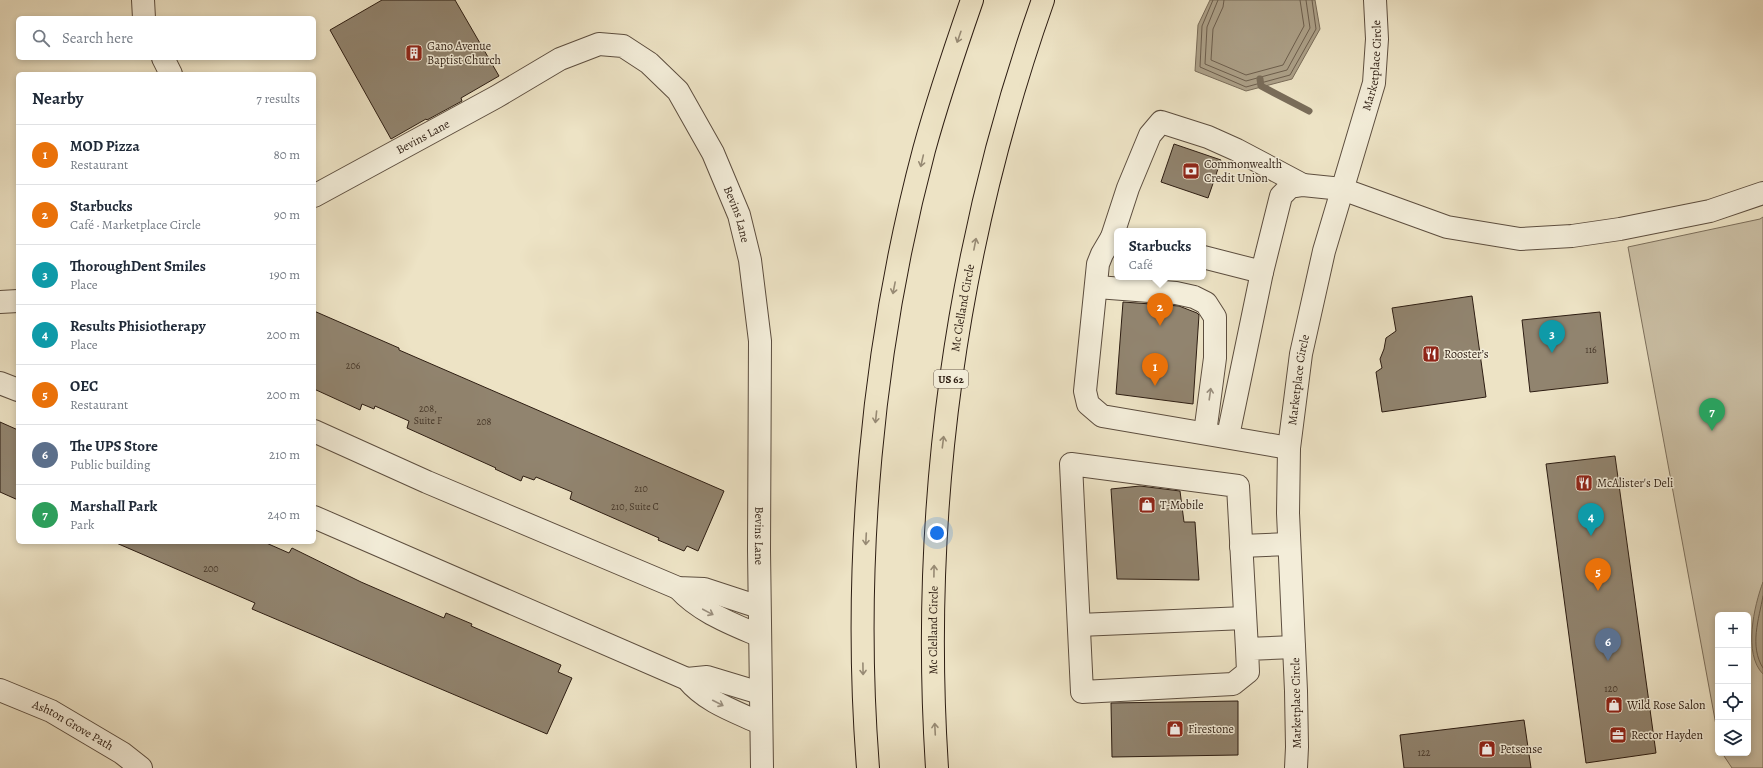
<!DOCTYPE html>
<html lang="en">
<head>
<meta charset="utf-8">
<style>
  :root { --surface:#fff; --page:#f2f2f3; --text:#1f2937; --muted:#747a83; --line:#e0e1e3; --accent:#7c3aed }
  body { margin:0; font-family:Alegreya,serif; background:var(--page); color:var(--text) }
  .controls { position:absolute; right:12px; bottom:12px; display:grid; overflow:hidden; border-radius:6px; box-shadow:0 2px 6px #0003 }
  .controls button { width:36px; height:36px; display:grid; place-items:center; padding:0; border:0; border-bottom:1px solid var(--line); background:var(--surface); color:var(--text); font:20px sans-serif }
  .you { position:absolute; left:937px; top:533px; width:14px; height:14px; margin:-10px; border:3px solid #fff; border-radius:50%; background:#1a73e8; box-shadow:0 0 0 6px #1a73e833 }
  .badge { display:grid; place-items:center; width:26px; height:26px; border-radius:50%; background:var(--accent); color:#fff; font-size:13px; font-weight:700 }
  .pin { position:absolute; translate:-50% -33px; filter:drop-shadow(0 1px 2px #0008) }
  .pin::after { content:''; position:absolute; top:21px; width:14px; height:12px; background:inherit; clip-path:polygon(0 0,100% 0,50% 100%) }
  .popup { position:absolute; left:1114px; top:228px; width:92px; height:52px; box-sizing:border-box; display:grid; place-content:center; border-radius:6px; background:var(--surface); filter:drop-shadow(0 1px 3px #0005); font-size:13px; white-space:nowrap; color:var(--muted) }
  .popup b { font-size:15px; color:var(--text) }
  .popup::after { content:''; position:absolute; left:50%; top:100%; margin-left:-8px; border:8px solid transparent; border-top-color:var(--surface) }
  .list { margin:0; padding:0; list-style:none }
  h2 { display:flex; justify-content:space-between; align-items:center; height:52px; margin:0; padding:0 16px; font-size:17px }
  h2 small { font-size:13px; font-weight:400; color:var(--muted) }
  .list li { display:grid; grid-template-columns:26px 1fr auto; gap:12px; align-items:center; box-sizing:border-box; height:60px; padding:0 16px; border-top:1px solid var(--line) }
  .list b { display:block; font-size:15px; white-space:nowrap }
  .list p { margin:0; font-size:13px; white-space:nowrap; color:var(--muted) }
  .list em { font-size:13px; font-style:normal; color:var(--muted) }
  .icon { flex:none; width:22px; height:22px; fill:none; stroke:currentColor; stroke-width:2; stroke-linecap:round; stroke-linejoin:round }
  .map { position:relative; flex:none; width:1763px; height:768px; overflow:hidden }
  .search { position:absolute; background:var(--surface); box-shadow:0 2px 6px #0003; left:16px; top:16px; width:300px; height:44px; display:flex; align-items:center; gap:10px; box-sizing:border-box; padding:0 14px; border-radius:6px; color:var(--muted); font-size:15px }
  .panel { position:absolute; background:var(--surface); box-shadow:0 2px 6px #0003; left:16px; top:72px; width:300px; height:472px; border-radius:6px }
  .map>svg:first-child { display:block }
  .green { fill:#ccc1a7; stroke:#7c6f5c }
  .water { fill:#aca088; stroke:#796c59 }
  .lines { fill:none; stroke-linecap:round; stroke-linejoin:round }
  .shore { stroke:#6c5e4d; stroke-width:1 }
  .stream { stroke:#796c59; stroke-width:7 }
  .building { fill:#91846f; stroke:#2d1d12 }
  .minor-casing { stroke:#5d4e3f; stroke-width:24 }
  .highway-casing { stroke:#2d1d12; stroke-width:24 }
  .minor { stroke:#f3edd9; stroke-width:22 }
  .highway { stroke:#ede3c5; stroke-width:22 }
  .oneway { stroke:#978a74 }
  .oneway2 { stroke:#9a8f7f }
  .labels { text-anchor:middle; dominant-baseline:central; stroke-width:3; stroke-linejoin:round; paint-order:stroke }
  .number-label { font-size:10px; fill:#463729 }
  .shield { fill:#f3edd9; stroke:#685b4e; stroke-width:1 }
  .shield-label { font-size:11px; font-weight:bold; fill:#2d1d12 }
  .poi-label { font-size:12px; fill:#2d1d12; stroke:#f3edd9; text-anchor:start }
  .street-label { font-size:12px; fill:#2d1d12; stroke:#f3edd9 }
</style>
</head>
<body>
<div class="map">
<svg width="1763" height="768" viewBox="0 0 1763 768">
  <rect width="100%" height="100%" fill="#ede3c5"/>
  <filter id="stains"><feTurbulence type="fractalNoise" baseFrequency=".005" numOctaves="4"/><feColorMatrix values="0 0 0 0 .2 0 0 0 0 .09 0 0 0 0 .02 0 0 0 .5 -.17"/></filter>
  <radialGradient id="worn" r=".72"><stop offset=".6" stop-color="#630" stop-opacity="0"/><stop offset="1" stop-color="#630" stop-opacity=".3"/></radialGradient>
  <path class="green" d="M1763,217V768H1732L1722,753H1748V615H1718V736L1628,247L1760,219Z"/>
  <g class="water">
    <path d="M1210,0H1315L1320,29L1292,79L1246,91L1195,71L1198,25Z"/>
    <path d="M1763,582V674C1743,654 1754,606 1763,582Z"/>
  </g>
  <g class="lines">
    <g class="shore">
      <path d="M1213,0L1202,26L1200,67L1246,87L1290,75L1316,29L1312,0"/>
      <path d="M1218,0L1207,27L1205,64L1246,81L1287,70L1310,28L1306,0"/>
      <path d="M1224,0L1223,7L1213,29L1211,60L1246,75L1283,65L1304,26L1300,0"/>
      <path d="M1763,596C1759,619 1749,646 1763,668"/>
    </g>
    <path class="stream" d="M1260,79L1261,86L1309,111"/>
  </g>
  <g class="building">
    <path d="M382,0H455L499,76L461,98L462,101L427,120L426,119L391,139L330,30Z"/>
    <path d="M1174,144L1221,160L1208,198L1161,182Z"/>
    <path d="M1472,296L1486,397L1382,412L1376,372L1382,368L1380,359L1384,349L1386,338L1396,331L1392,308Z"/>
    <path d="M1123,302L1179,306L1197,313L1199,315L1193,404L1116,394Z"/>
    <path d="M314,311L399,348V350L724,491L698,551L687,546L684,551L658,540L659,538L570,499L572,492L536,477L534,480L523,476L521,481L495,469L496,468L407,428L409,421L375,406L374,409L362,404L360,410L314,389Z"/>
    <path d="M1600,312L1608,383L1530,392L1522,320Z"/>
    <path d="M0,422L18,430V500L0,492Z"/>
    <path d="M1615,456L1656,753L1586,763L1546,464Z"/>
    <path d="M1140,486L1180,491L1184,522H1195L1199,580L1117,579L1111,489Z"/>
    <path d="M114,542H264L289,553L292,548L361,582L444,618L446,613L472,624L471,626L561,665L558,672L572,678L547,734L252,609L255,603Z"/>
    <path d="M1238,701V755L1112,757L1111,703Z"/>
    <path d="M1524,720L1531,768H1404L1400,735Z"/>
  </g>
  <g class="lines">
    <g class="minor-casing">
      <g id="minor">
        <path d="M143,0L144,18"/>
        <path d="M163,58L171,74"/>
        <path id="s1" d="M314,196L496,97L560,59L599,44L623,46L649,63L678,91L713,153L739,215L750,260L760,341L759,550L762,768"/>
        <path d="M1112,237L1128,188L1150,135L1161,122L1208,137L1237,150L1303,185"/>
        <path d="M1117,237H1112L1102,254L1098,264L1085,391L1088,404L1102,416L1289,448"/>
        <path d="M1203,257L1262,272L1281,196L1290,187L1303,185L1342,189L1447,227L1520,239L1572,236L1620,229L1710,211L1763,193"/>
        <path d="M1097,287L1176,293L1194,297L1206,303L1215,317V358L1205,433"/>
        <path d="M0,302L18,301"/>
        <path d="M0,383L18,390"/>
        <path d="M314,431L427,482L678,588L704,589L759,607"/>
        <path d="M1228,436L1262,272"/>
        <path d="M314,517L687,679C706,702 734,711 760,723"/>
        <path d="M1241,546L1289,544"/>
        <path d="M678,588C700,612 730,623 760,636"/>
        <path d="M1079,625L1245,618"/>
        <path d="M1247,649L1238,486L1071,464L1082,692L1233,684L1248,672L1247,649L1294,647"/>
        <path d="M687,679L707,677L760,693"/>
        <path id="s2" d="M0,690L51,711L122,753L141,768"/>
        <path id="s3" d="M1296,768L1297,747L1296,691L1288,513L1289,448L1301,354L1324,251L1374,83L1377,39L1375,0"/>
      </g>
    </g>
    <g class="highway-casing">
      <g id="highway">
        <path d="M868,768C852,565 872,346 924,150C938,99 955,49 972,0"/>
        <path id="s4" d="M937,768C920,508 956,246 1043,0"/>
      </g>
    </g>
    <use href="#minor" class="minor"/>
    <use href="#highway" class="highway"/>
  </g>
  <defs><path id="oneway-shaft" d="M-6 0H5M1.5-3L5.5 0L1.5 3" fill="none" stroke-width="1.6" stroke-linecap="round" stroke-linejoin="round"/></defs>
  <g class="oneway">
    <use href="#oneway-shaft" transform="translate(959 37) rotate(109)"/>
    <use href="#oneway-shaft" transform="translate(922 161) rotate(103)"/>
    <use href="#oneway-shaft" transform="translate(975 244) rotate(-79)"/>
    <use href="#oneway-shaft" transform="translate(894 288) rotate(101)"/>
    <use href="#oneway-shaft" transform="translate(876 417) rotate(96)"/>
    <use href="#oneway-shaft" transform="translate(943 442) rotate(-83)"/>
    <use href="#oneway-shaft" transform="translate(866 539) rotate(93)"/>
    <use href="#oneway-shaft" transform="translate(934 571) rotate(-89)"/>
    <use href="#oneway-shaft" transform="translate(863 669) rotate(89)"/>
    <use href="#oneway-shaft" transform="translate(935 729) rotate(-93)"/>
  </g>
  <g class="oneway2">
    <use href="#oneway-shaft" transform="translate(1210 394) rotate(-82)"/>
    <use href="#oneway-shaft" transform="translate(708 612) rotate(28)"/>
    <use href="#oneway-shaft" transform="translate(718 703) rotate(27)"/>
  </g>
  <defs>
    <g id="building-square" transform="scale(0.9)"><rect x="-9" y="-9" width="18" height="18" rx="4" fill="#8f2418" stroke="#f3edd9"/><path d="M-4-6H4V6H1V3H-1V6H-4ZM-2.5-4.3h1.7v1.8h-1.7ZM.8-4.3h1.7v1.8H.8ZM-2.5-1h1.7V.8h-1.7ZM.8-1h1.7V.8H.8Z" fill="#fff"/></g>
    <g id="bank-square" transform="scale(0.9)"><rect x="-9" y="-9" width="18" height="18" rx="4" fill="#8f2418" stroke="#f3edd9"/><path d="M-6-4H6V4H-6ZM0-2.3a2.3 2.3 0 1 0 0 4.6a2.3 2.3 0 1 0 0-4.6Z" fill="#fff"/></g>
    <g id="restaurant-square" transform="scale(0.9)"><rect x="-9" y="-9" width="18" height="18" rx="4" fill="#8f2418" stroke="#f3edd9"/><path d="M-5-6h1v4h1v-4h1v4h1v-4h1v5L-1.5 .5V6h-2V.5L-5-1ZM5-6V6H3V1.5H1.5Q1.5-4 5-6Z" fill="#fff"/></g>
    <g id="shop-square" transform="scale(0.9)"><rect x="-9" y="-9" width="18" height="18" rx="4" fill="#8f2418" stroke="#f3edd9"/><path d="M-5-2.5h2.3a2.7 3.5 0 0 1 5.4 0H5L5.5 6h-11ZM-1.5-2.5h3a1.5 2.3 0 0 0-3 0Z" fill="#fff"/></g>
    <g id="office-square" transform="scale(0.9)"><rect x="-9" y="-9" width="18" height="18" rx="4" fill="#8f2418" stroke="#f3edd9"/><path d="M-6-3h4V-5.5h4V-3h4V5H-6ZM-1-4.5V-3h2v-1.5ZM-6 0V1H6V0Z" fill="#fff"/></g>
  </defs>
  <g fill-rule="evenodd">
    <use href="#building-square" x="414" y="53"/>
    <use href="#bank-square" x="1191" y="171"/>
    <use href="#restaurant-square" x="1431" y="354"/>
    <use href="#restaurant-square" x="1584" y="483"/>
    <use href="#shop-square" x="1147" y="505"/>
    <use href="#shop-square" x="1614" y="705"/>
    <use href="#shop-square" x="1175" y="729"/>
    <use href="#office-square" x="1618" y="735"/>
    <use href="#shop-square" x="1487" y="749"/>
  </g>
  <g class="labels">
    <g class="number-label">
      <text x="1591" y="349">116</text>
      <text x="353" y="365">206</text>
      <text x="428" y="408">208,<tspan x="428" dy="12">Suite F</tspan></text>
      <text x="484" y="421">208</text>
      <text x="641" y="488">210</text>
      <text x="635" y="506">210, Suite C</text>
      <text x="211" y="568">200</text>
      <text x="1611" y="688">120</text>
      <text x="1424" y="752">122</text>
    </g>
    <rect class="shield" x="934" y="370" width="34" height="18" rx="3"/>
    <g class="shield-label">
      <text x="951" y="379">US 62</text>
    </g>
    <g class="poi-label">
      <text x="427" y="46">Gano Avenue<tspan x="427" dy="14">Baptist Church</tspan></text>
      <text x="1204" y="164">Commonwealth<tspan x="1204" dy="14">Credit Union</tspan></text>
      <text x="1444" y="354">Rooster’s</text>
      <text x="1597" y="483">McAlister's Deli</text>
      <text x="1160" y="505">T-Mobile</text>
      <text x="1627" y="705">Wild Rose Salon</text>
      <text x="1188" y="729">Firestone</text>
      <text x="1631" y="735">Rector Hayden</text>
      <text x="1500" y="749">Petsense</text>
    </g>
    <g class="street-label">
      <text stroke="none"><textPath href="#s3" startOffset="713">Marketplace Circle</textPath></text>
      <text stroke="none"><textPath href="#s1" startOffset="124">Bevins Lane</textPath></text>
      <text stroke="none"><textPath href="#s1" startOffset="556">Bevins Lane</textPath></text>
      <text stroke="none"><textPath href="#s4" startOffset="462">Mc Clelland Circle</textPath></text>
      <text stroke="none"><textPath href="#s3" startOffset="389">Marketplace Circle</textPath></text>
      <text stroke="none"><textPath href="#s1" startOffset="880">Bevins Lane</textPath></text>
      <text stroke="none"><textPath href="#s4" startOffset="138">Mc Clelland Circle</textPath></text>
      <text transform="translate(1296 703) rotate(-91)">Marketplace Circle</text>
      <text stroke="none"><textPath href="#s2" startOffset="81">Ashton Grove Path</textPath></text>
    </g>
  </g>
  <rect width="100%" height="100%" filter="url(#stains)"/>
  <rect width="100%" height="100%" fill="url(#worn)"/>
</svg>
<div class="controls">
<button>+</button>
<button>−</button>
<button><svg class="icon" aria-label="locate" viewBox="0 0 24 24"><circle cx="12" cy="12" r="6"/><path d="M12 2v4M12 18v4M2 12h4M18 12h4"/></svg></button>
<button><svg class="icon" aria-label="layers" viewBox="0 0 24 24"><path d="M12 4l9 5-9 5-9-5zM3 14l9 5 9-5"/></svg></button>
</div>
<div class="you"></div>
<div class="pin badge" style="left:1155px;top:386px;background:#e8710a">1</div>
<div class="pin badge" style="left:1160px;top:326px;background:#e8710a">2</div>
<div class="popup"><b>Starbucks</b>Café</div>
<div class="pin badge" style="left:1552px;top:353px;background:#0f9aa8">3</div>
<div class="pin badge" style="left:1591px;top:536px;background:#0f9aa8">4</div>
<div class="pin badge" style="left:1598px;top:591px;background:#e8710a">5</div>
<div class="pin badge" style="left:1608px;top:661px;background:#5c6f8a">6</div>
<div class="pin badge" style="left:1712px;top:431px;background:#2e9e5b">7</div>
<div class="search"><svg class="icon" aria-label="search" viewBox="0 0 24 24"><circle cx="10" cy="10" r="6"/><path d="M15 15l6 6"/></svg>Search here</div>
<section class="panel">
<h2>Nearby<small>7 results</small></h2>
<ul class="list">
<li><span class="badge" style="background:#e8710a">1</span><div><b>MOD Pizza</b><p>Restaurant</p></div><em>80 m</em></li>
<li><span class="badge" style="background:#e8710a">2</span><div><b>Starbucks</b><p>Café · Marketplace Circle</p></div><em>90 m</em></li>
<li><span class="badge" style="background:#0f9aa8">3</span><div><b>ThoroughDent Smiles</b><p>Place</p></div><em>190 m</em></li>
<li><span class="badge" style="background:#0f9aa8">4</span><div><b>Results Phisiotherapy</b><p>Place</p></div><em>200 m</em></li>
<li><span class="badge" style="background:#e8710a">5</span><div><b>OEC</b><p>Restaurant</p></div><em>200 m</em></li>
<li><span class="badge" style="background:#5c6f8a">6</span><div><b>The UPS Store</b><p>Public building</p></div><em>210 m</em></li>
<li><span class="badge" style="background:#2e9e5b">7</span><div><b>Marshall Park</b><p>Park</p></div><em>240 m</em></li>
</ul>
</section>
</div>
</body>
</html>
